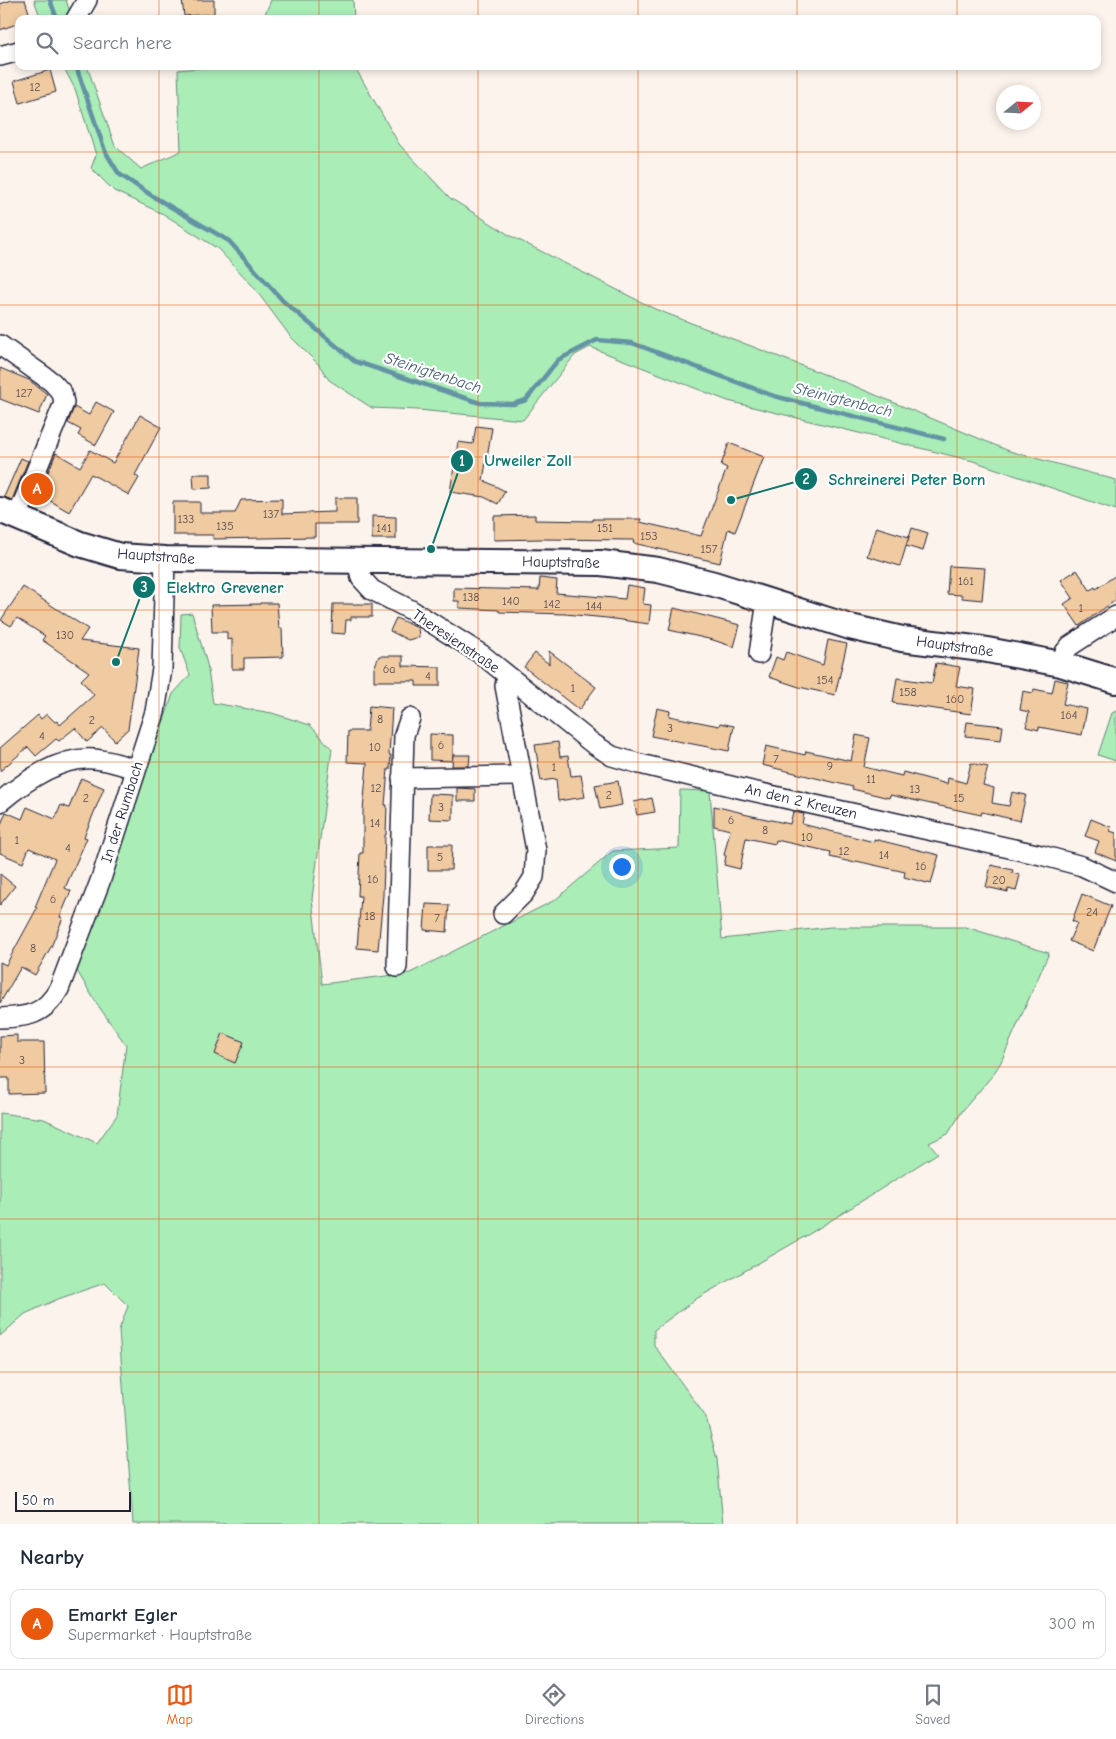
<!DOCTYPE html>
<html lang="en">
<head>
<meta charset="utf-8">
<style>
  :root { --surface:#fff; --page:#f2f2f3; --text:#1f2937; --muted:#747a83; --line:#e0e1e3; --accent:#ea580c }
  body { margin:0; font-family:"Comic Neue",sans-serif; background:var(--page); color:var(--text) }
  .compass { position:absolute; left:996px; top:85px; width:45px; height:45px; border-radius:50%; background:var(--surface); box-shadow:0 2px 8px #0003; rotate:72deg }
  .scale { position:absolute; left:15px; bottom:12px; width:116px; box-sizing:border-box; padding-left:5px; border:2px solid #22223b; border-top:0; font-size:14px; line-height:18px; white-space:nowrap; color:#22223b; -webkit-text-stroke:4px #fff; paint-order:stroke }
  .you { position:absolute; left:621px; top:866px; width:18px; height:18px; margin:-12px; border:4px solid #fff; border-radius:50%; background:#1a73e8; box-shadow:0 0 0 8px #1a73e833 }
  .badge { display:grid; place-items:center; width:32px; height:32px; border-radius:50%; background:var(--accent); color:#fff; font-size:16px; font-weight:700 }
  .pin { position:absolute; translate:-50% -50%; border:2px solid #fff; box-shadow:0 1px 5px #0006 }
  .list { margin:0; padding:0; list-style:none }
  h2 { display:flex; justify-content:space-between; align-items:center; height:65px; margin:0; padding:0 20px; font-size:21px }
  h2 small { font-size:16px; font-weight:400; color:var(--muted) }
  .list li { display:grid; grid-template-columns:32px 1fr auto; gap:15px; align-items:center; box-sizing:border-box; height:70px; margin:0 10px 10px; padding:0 10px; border:1px solid var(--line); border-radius:10px }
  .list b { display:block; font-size:19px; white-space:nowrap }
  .list p { margin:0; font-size:16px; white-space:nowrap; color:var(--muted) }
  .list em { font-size:16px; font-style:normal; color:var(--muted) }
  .icon { flex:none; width:28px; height:28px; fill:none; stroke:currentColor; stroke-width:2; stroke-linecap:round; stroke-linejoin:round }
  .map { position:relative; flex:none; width:1116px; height:1524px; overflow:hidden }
  .search { position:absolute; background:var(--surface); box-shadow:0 2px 8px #0003; left:15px; right:15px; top:15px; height:55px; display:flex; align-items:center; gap:12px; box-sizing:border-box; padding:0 18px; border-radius:10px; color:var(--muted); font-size:19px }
  .sheet { height:145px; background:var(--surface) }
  nav { display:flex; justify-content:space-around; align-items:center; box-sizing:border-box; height:70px; border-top:1px solid var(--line); background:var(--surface); font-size:14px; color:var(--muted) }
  nav a { display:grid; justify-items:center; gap:2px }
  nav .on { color:var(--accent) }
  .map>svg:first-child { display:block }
  .green { fill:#aaedb7; stroke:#668879 }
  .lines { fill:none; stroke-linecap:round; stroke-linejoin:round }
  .stream { stroke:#6393a4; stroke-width:4.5 }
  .building { fill:#f0caa0; stroke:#22223b }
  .minor-casing { stroke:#22223b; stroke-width:22 }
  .major-casing { stroke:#22223b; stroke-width:28 }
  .minor { stroke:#fff; stroke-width:19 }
  .major { stroke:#fff; stroke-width:24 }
  .grid { fill:none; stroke:#e8590c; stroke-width:1; stroke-opacity:0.55 }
  .labels { text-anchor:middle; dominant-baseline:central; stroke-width:4.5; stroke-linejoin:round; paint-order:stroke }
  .number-label { font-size:12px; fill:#564c54 }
  .street-label { font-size:15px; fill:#22223b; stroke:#fff }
  .water-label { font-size:16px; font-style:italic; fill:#425a70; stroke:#fff }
  .leader { fill:none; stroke:#0f766e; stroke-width:2 }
  .callout-dot { fill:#0f766e; stroke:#fff; stroke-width:2 }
  .mark-label { font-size:15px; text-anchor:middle; font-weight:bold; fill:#fff }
  .callout-label { font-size:16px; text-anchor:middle; font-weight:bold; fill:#0f766e; stroke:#fff; stroke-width:4.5; stroke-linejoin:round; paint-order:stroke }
</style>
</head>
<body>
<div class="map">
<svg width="1116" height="1524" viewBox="0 0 1116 1524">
  <rect width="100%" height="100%" fill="#fcf4ec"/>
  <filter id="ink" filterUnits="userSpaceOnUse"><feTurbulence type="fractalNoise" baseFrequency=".02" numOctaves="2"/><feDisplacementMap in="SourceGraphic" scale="10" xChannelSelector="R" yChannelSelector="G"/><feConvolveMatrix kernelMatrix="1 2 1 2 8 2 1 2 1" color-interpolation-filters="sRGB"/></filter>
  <g filter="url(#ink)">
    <g class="green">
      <path d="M34,0H66L70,12L64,19H41Z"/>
      <path d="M271,0H353L354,19H263Z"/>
      <path d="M63,66H87L115,146L141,169L181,151L178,70L221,66H356V69L399,144L450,198L511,236L655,309L852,385L1009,451L1116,480V510L973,461L728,401L590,347L575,355L523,420L418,410L372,408L329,380L319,365L290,336L252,285L218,249L165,215L114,191L91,168L96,155L75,89Z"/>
      <path d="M192,613L207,664L213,703L272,713L310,725L332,749L312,899L322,984L410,973L555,900L613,851L679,848L680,790L710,791L722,939L831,927H966L1049,953L1001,1062L992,1076L963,1110L948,1134L929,1143L938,1153L811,1233L696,1299L654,1330V1345L706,1417L717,1459L723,1524H133L119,1330L128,1306L105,1283L58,1299L25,1314L0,1336V1113L44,1119L97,1143L117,1115L126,1045L97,1004L77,971L173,694L190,675L180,648L181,614Z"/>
      <path d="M1116,711V761L1098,755L1112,713Z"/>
    </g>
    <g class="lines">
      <g class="stream">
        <path d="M50,0L57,19"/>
        <path d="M76,66L105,151L119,174L154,197L229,241L283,301L354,361L480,403L513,404L526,400L558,360L597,340L632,343L774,396L944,439"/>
      </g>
    </g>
    <g class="building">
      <path d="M12,0H25L31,19H19V23L0,30V4Z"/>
      <path d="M182,0H214V14L184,16Z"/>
      <path d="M50,70L56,92L20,103L14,81Z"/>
      <path d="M0,368L29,380L47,394L39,414L0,399Z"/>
      <path d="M96,402L114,412L96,445L78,435L81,430L68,423L74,407L89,415Z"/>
      <path d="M140,415L161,427L135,475L139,478L129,495L91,474L69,512L39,494L56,453L80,467L90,450L113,463Z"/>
      <path d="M476,426L492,428L483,480L505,491L498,504L484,497L450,492L458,442L473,444Z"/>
      <path d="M729,443L764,457L735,532L728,529L720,563L633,543L634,540L541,539L494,540V516L535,515V520L593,521V519H641L640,522L701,536L727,468L721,465Z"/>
      <path d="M21,458L28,461L12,500L4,497Z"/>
      <path d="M193,474H211V488L194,489Z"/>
      <path d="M335,498H357V524H315V537L213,539V535H173V502H200V513H235L241,500L282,499V514L332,512H335Z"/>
      <path d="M372,516L396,517V539H372Z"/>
      <path d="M876,527L909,537L900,566L867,556Z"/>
      <path d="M912,528L928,533L923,551L906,546Z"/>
      <path d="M949,566L985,568L982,600L962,598V595L947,594Z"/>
      <path d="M1077,570L1090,590L1095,587L1096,589L1116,575V600L1079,626L1064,604L1073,598L1061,580Z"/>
      <path d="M540,578L557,580L556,593L625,599L627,585L645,588L643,604L651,605L649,624L607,618L565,614L499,612V610L459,608V601H454V588L539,590Z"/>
      <path d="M23,587L88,629L80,641L139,648L135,680L128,729L115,741L103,728L87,742L75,728L59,741L56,739L36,756L28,747L0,771V748L38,715L41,719L47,714L55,722L57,721L60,725L94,695L81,680L89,672L42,640L45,636L17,618L11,626L1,620Z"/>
      <path d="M260,603H277L279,628H282L283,657L244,658V669H232V639L227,640V632H212L211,605L260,604Z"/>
      <path d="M333,604H372V617H351V620H346L345,634L332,633Z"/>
      <path d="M674,608L740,625L734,647L713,640L669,630Z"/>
      <path d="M396,618L418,628L419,637L408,640L390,631Z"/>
      <path d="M828,640L847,644L835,695L799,687L769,677L776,657L783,660L786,652L823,665Z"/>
      <path d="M549,651L596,687L579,710L524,667L535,653L549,664Z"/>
      <path d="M379,656H403V666L440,667V686H416V681H374V668Z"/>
      <path d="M936,663L960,667L956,686L975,689L971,714L893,703L897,678L932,683Z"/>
      <path d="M1055,679L1068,682L1063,704L1087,709L1082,735L1039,727V730L1026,727L1029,712L1020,710L1023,691L1033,693L1034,689L1052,693Z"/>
      <path d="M369,706L392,708L389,755H391L390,769H388L385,805H387L386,835H385L383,895L378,950L357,948L361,896H358L360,853H363V811L367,763L347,762L348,731H367Z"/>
      <path d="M657,708L670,711L669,716L719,726L720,723L734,726L729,751L651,736Z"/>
      <path d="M967,722L1003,726L1001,740L965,736Z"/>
      <path d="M430,734L453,735V761L430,760Z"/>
      <path d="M856,735L870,738L864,767L902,776L903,772L947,784L948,778L966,783L971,763L988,767L983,785L994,788L992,803L1009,806L1012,792L1026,795L1020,821L982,812L981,815L890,795L889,798L852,789L853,787L762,765L766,746L805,755L806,751L851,761Z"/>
      <path d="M558,742L560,757L568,756L571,776L581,775L585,797L558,801L556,779L541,781L535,745Z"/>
      <path d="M453,755H470L469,766H452Z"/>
      <path d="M81,778L104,788L84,837L87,838L65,888L71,891L60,917L63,918L51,947L35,975L21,967L0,1003V962L6,965L37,908L35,907L55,859L29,848L23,863L0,853V827L6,812L22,819L27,807L55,819L61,805L69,808Z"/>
      <path d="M618,781L622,805L600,809L595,785Z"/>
      <path d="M457,788L475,789V801H457Z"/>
      <path d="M430,794L453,795V820L429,819Z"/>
      <path d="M652,798L655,812L637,815L634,802Z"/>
      <path d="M714,806L743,813V814L790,824L793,812L804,814L802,824L874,842V839L939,855L931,884L904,877L905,872L856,861L855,863L830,857L831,852L776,840L775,844L746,838L740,869L724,865L726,856L724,855L730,830L714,826Z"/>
      <path d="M1091,819L1111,827L1110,831L1116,833V861L1095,852L1099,841L1085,836Z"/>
      <path d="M428,845H452L451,870H428Z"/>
      <path d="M991,865L1013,870L1012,873L1020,875L1016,891L1008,889V892L986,887Z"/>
      <path d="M0,874L15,886L0,905Z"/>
      <path d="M1082,894L1111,906L1093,951L1069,941L1077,923L1072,921Z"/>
      <path d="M426,904L449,905L447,932L424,930Z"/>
      <path d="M223,1033L244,1042L235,1063L215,1054Z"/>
      <path d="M17,1035V1042H44L45,1093L9,1094V1078H0V1036Z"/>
    </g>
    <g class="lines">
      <g class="minor-casing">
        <g id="minor">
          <path d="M76,19L87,0"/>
          <path d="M0,56L19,51"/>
          <path d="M0,345L52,382L62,393L64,403L17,517"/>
          <path d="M357,560L361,578L372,590L411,610L481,654L592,743L612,756L640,764L743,789L1041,855L1082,866L1116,882"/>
          <path d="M759,654L767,601"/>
          <path d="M1061,664L1065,652L1070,646L1116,616"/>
          <path d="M402,778L522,776"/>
          <path d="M0,802C25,781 60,756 94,759C108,760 122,765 135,769"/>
          <path d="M503,914L524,893L534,877L536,850L505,686L507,676"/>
          <path d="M397,967L404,735L410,718"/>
          <path d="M0,1018C28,1017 44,1015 59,989L101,879L155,712L162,669L165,559"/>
        </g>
      </g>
      <g class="major-casing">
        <path id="major" d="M0,510L80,544L120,556L165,559L601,563L658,570L714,584L850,627L902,639L982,649L1061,664L1116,681"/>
      </g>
      <use href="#minor" class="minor"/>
      <use href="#major" class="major"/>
    </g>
  </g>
  <path class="grid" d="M159,0V19M319,0V19M478,0V19M638,0V19M797,0V19M957,0V19M159,66V1524M319,66V1524M478,66V1524M638,66V1524M797,66V1524M957,66V1524M0,152H1116M0,305H1116M0,457H1116M0,610H1116M0,762H1116M0,914H1116M0,1067H1116M0,1219H1116M0,1372H1116"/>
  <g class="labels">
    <g class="number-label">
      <text x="35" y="87">12</text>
      <text x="24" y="393">127</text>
      <text x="271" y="514">137</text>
      <text x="186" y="519">133</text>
      <text x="225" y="526">135</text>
      <text x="384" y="528">141</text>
      <text x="605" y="528">151</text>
      <text x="649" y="536">153</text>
      <text x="709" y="549">157</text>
      <text x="966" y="581">161</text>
      <text x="471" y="597">138</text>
      <text x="511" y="601">140</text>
      <text x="552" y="604">142</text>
      <text x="594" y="606">144</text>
      <text x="1081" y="608">1</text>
      <text x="65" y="635">130</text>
      <text x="389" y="669">6a</text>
      <text x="428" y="676">4</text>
      <text x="825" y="680">154</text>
      <text x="573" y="688">1</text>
      <text x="908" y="692">158</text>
      <text x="955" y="699">160</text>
      <text x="1069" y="715">164</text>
      <text x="380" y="719">8</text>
      <text x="92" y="720">2</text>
      <text x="670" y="728">3</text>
      <text x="42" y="736">4</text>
      <text x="441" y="745">6</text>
      <text x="375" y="747">10</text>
      <text x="776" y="759">7</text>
      <text x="830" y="766">9</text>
      <text x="554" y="767">1</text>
      <text x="871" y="779">11</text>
      <text x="376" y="788">12</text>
      <text x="915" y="789">13</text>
      <text x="609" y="795">2</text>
      <text x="86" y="798">2</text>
      <text x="959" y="798">15</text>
      <text x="441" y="807">3</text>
      <text x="731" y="820">6</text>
      <text x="375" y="823">14</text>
      <text x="765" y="830">8</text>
      <text x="807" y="837">10</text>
      <text x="17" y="840">1</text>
      <text x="68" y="848">4</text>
      <text x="844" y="851">12</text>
      <text x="884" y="855">14</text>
      <text x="440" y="857">5</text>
      <text x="921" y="866">16</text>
      <text x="373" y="879">16</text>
      <text x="999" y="880">20</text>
      <text x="53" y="899">6</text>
      <text x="1092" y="912">24</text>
      <text x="370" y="916">18</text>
      <text x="437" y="918">7</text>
      <text x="33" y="948">8</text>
      <text x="22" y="1060">3</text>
    </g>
    <g class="street-label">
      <text transform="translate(156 556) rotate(4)">Hauptstraße</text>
      <text transform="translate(561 562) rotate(1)">Hauptstraße</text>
      <text transform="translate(456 641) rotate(34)">Theresienstraße</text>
      <text transform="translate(955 646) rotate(8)">Hauptstraße</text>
      <text transform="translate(801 801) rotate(13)">An den 2 Kreuzen</text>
      <text transform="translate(122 812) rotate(-72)">In der Rumbach</text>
    </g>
    <g class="water-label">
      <text transform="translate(433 373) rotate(18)">Steinigtenbach</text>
      <text transform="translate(843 400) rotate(14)">Steinigtenbach</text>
    </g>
  </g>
  <path class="leader" d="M431 549L462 461M731 500L806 479M116 662L144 587"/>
  <g class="callout-dot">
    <circle cx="431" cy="549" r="5"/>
    <circle cx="731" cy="500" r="5"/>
    <circle cx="116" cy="662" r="5"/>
    <circle cx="462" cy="461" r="12"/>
    <circle cx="806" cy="479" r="12"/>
    <circle cx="144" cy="587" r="12"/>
  </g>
  <g class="mark-label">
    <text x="462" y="466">1</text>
    <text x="806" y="484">2</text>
    <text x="144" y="592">3</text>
  </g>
  <g class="callout-label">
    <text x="528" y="466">Urweiler Zoll</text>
    <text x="907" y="485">Schreinerei Peter Born</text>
    <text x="225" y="593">Elektro Grevener</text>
  </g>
</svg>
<svg class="compass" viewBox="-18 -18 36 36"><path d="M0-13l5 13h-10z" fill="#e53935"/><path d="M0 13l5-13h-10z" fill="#747a83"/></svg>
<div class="scale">50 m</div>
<div class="you"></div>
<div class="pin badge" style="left:37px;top:489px">A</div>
<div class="search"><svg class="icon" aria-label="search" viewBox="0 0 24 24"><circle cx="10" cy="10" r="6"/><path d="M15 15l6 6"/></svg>Search here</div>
</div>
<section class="sheet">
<h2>Nearby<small></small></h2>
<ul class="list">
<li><span class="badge">A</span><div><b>Emarkt Egler</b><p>Supermarket · Hauptstraße</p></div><em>300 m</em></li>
</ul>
</section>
<nav>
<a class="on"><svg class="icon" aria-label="map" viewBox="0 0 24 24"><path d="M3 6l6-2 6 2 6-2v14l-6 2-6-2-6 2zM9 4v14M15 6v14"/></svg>Map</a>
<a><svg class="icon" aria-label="directions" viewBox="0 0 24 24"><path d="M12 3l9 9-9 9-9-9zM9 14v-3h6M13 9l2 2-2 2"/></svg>Directions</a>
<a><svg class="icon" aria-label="saved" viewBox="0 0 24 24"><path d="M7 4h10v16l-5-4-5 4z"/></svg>Saved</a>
</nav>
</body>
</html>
